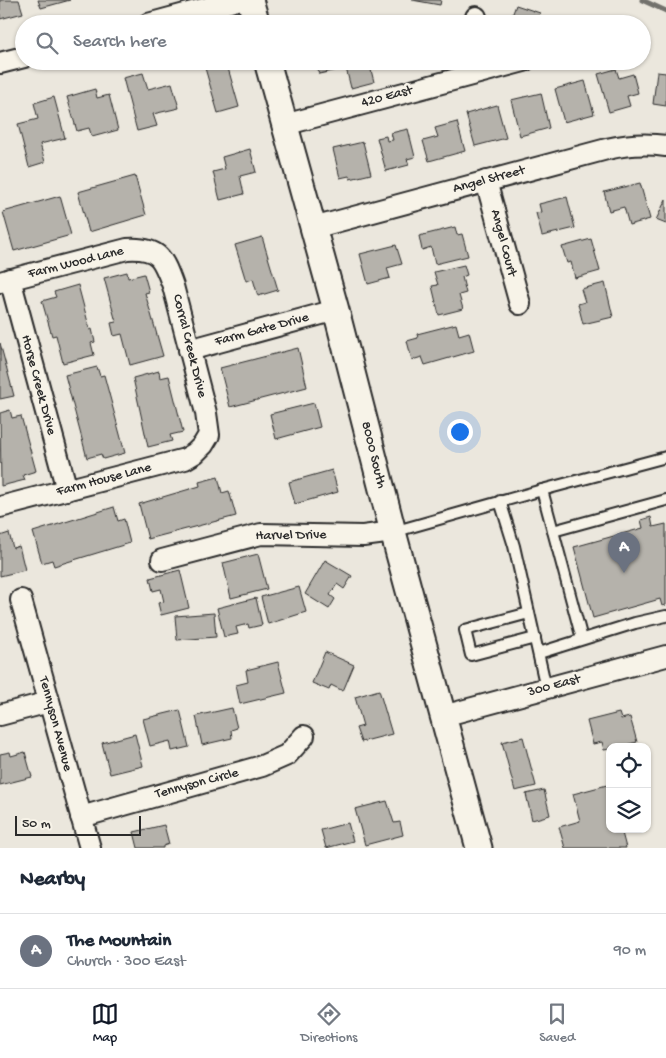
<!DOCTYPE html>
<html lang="en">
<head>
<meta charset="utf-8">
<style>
  :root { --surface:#fff; --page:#f6f6f7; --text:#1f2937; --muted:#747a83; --line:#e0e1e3; --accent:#111827 }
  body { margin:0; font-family:"Gochi Hand",sans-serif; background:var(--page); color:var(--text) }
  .controls { position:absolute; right:15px; bottom:15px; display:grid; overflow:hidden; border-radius:10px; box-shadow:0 1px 4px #0004 }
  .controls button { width:45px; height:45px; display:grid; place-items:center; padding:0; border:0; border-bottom:1px solid var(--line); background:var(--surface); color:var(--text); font:25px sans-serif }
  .scale { position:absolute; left:15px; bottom:12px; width:126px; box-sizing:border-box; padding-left:5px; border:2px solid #2b2b2b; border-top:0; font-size:14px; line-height:18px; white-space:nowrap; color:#2b2b2b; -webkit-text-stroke:4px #f7f3e8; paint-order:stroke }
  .you { position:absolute; left:459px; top:431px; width:18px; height:18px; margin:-12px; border:4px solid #fff; border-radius:50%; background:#1a73e8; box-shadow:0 0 0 8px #1a73e833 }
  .badge { display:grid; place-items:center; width:32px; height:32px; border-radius:50%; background:var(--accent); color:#fff; font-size:16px; font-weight:700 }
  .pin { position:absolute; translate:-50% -41px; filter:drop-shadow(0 1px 2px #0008) }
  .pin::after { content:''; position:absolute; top:26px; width:18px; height:15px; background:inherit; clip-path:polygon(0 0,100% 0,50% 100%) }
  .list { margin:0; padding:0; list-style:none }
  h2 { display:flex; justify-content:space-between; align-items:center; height:65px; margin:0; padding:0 20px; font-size:21px }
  h2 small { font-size:16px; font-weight:400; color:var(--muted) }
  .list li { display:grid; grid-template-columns:32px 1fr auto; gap:15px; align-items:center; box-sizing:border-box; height:75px; padding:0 20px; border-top:1px solid var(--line) }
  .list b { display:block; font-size:19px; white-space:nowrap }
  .list p { margin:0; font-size:16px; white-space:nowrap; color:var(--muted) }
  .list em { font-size:16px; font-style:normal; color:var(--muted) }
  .icon { flex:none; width:28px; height:28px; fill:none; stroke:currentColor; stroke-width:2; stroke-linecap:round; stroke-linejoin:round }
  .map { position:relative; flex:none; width:666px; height:848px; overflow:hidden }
  .search { position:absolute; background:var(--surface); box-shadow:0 1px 4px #0004; left:15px; right:15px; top:15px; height:55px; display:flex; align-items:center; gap:12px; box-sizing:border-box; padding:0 18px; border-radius:28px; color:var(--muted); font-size:19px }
  .sheet { height:140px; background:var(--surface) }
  nav { display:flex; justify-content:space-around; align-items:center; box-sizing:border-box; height:70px; border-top:1px solid var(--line); background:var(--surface); font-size:14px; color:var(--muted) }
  nav a { display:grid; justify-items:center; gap:2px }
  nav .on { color:var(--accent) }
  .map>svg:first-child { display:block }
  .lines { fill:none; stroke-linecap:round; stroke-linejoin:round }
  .stream { stroke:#72716c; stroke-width:5 }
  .building { fill:#b5b2ab; stroke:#2b2b2b }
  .service-casing { stroke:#2b2b2b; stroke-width:14 }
  .minor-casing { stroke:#2b2b2b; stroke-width:24 }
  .tertiary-casing { stroke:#2b2b2b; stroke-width:29 }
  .service { stroke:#f7f3e8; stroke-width:10 }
  .minor { stroke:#f7f3e8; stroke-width:20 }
  .tertiary { stroke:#f7f3e8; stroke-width:25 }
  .labels { text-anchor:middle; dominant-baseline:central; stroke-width:5; stroke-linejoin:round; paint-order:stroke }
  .street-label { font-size:14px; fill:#2b2b2b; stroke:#f7f3e8 }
</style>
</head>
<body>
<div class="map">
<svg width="666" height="848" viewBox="0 0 666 848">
  <rect width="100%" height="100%" fill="#ebe7dd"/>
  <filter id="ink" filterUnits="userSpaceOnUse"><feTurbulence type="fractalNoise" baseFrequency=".02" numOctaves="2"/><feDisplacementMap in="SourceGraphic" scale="10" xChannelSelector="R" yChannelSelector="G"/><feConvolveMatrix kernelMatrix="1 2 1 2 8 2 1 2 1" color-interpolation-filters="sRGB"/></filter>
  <g filter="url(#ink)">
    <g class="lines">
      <path class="stream" d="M642,0L666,11"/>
    </g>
    <g class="building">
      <path d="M0,0H19L23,13L0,19Z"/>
      <path d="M38,0H70L41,8Z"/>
      <path d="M412,0H441L440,5Z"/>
      <path d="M516,5L540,13L536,24H509Z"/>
      <path d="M203,61H226L239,107L218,113Z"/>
      <path d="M315,61H340L342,69L319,74Z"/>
      <path d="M369,62L374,82L351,88L346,68Z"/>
      <path d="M616,69L619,78L633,74L638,93L627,96L630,106L609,112L598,74Z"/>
      <path d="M657,72L666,73V106L653,104Z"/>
      <path d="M143,73L148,89L172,83L179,108L153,114L157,126L137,131L123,78Z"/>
      <path d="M585,81L594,114L564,122L555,89Z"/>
      <path d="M95,89L97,98L109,95L118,130L92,137L89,128L77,131L67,97Z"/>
      <path d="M541,93L549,128L520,136L511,100Z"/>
      <path d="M54,97L65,138L40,144L45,162L29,167L18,124L38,119L34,103Z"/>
      <path d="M497,105L506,138L475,146L466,114Z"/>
      <path d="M457,122L465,151L429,161L423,141L438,137L435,128Z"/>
      <path d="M408,129L415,157L407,159L409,165L386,171L377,138L386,136L387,141L393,140L391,133Z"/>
      <path d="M363,142L371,174L350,179L349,176L340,178L333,149Z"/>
      <path d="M250,149L256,172L240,176L244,194L220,200L213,172L225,169L222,157Z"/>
      <path d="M135,176L146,215L89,232L78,192Z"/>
      <path d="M640,183L650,219L629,225L624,207L609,211L604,192Z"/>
      <path d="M60,196L71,235L14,251L3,212Z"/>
      <path d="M567,197L575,228L542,236L536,213L541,212L539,204Z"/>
      <path d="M666,199V224L656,220Z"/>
      <path d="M455,227L457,235L462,234L468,256L435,264L431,247L422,250L419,236Z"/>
      <path d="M262,237L278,290L258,296L253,279L246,281L235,245Z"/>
      <path d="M591,239L600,271L575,278L571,262L567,263L562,247Z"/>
      <path d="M396,245L402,264L387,268L390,278L368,284L360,254Z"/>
      <path d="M464,265L467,275L462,277L466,293L459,295L463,309L439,315L432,286L438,285L434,272Z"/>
      <path d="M127,272L128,278L144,274L149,292L145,293L163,356L130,365L122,334L114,336L111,323L116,322L104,278Z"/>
      <path d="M605,283L613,317L583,324L578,304L585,302L581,289Z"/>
      <path d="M78,285L90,330L92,329L95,342L91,343L94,355L63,363L56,335L52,336L42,301L56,297L54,292Z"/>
      <path d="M456,324L459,335L469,332L474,351L425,365L422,357L412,360L407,341L418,338L417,334Z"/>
      <path d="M0,343L14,396L0,399Z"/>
      <path d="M298,348L307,387L230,407L220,368Z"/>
      <path d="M97,367L100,376L104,375L125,453L103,459L101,454L87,458L65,375Z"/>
      <path d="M159,371L160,378L169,376L183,432L170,435L172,441L148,447L133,378Z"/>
      <path d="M314,403L320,427L276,439L270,414Z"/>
      <path d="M10,410L12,418L21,416L36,471L23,475L25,480L1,486L0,413Z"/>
      <path d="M332,470L338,492L295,504L289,482Z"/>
      <path d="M218,477L222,493L229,491L236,516L148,539L139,504L200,486L199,482Z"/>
      <path d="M114,507L118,521L124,519L130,543L54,566L52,560L42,563L33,532Z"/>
      <path d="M651,517L653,527L666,524V605L662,606L660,599L593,618L574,547L643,528L641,520Z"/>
      <path d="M9,533L13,548L19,546L25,570L0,576V536Z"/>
      <path d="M258,554L267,589L231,598L223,563Z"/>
      <path d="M325,560L352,576L344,589L337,584L330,595L335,599L329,609L305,594Z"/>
      <path d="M180,570L189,608L161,615L158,603L164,602L161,589L153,591L150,578Z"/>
      <path d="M299,587L306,612L268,624L261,597Z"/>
      <path d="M256,598L262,625L249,628L248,624L236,627L238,634L224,637L217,608Z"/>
      <path d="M214,613L216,637L177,640L175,616Z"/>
      <path d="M325,652L354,665L343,691L331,685L329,690L312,683Z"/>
      <path d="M278,662L286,693L240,704L236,685L248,682L246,670Z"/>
      <path d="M379,690L392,734L361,742L356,728L363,726L355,697Z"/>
      <path d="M232,708L237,728L231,730L232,738L202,745L196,716Z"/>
      <path d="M180,710L189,747L172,751L170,741L150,746L143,719Z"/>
      <path d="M619,713L621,719L630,717L637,742L618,747H610V749L604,750L602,742L593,744L587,721Z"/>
      <path d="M135,734L143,766L110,774L102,743Z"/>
      <path d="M523,737L536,786L515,791L502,742Z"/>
      <path d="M10,752L11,756L25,752L32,777L0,785V754Z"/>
      <path d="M607,785L610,795V829H621L626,848H565L559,827L580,821L573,794Z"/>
      <path d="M544,790L550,815L532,820L526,794Z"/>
      <path d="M387,801L394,823L400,822L403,835L365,845L355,809Z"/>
      <path d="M348,823L353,841L326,848L321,830Z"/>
      <path d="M164,825L169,844L163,846V848H138L134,832Z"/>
    </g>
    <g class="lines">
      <g class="service-casing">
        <g id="service">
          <path d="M542,490L666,457"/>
          <path d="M500,501L514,546L546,688"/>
          <path d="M553,531L666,500"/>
          <path d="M393,532L542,490L582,639"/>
          <path d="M529,613L465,630L471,655L535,638"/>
          <path d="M539,653L635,623L666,616"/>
        </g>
      </g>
      <g class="minor-casing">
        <g id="minor">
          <path d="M476,17L478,24"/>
          <path d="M148,24L237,0"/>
          <path d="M0,63L24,57"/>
          <path d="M284,125L524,61"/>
          <path d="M486,181L520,304"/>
          <path d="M313,228L607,149C628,144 645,143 666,146"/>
          <path d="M10,279L67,490"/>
          <path d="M0,282L127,249C159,247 163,258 173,286L206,413L209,435L203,445L195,453L185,459L0,507"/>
          <path d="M189,350L336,310"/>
          <path d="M162,560L261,534L363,536L393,532"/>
          <path d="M21,600L90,848"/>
          <path d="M0,715L49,702"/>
          <path d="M443,716L666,656"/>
          <path d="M81,817L262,766L287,755L304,736"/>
        </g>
      </g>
      <g class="tertiary-casing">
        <g id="tertiary">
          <path d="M250,0L257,24"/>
          <path d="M267,61L336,310L393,532L479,848"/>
        </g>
      </g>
      <use href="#service" class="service"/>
      <use href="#minor" class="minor"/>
      <use href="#tertiary" class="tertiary"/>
    </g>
  </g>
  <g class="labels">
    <g class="street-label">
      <text transform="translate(387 97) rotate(-15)">420 East</text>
      <text transform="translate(489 180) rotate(-15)">Angel Street</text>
      <text transform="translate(503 243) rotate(75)">Angel Court</text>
      <text transform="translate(76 263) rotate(-14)">Farm Wood Lane</text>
      <text transform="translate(262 330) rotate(-15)">Farm Gate Drive</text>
      <text transform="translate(189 346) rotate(76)">Corral Creek Drive</text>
      <text transform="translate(38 385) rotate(75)">Horse Creek Drive</text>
      <text transform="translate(373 455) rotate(76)">8000 South</text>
      <text transform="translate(104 480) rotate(-15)">Farm House Lane</text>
      <text transform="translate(291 536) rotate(-1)">Harvel Drive</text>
      <text transform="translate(554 686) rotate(-15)">300 East</text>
      <text transform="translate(55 724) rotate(75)">Tennyson Avenue</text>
      <text transform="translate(197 784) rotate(-15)">Tennyson Circle</text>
    </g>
  </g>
</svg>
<div class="controls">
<button><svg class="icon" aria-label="locate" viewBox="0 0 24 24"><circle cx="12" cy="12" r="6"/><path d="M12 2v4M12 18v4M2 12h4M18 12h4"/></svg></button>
<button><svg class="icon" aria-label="layers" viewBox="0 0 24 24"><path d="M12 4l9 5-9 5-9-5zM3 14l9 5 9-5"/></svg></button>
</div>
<div class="scale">50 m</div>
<div class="you"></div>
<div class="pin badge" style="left:624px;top:573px;background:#6b7280">A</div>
<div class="search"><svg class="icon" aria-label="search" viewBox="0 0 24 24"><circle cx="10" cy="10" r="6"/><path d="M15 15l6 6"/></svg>Search here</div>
</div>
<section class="sheet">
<h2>Nearby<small></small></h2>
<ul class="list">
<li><span class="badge" style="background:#6b7280">A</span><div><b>The Mountain</b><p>Church · 300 East</p></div><em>90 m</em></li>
</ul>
</section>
<nav>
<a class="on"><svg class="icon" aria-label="map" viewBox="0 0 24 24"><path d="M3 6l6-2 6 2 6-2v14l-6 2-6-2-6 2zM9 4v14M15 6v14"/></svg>Map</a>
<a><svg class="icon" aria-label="directions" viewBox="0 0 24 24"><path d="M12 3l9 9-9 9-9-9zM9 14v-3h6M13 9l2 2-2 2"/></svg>Directions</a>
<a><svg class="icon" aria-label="saved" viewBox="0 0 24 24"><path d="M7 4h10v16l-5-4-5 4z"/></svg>Saved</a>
</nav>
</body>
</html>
